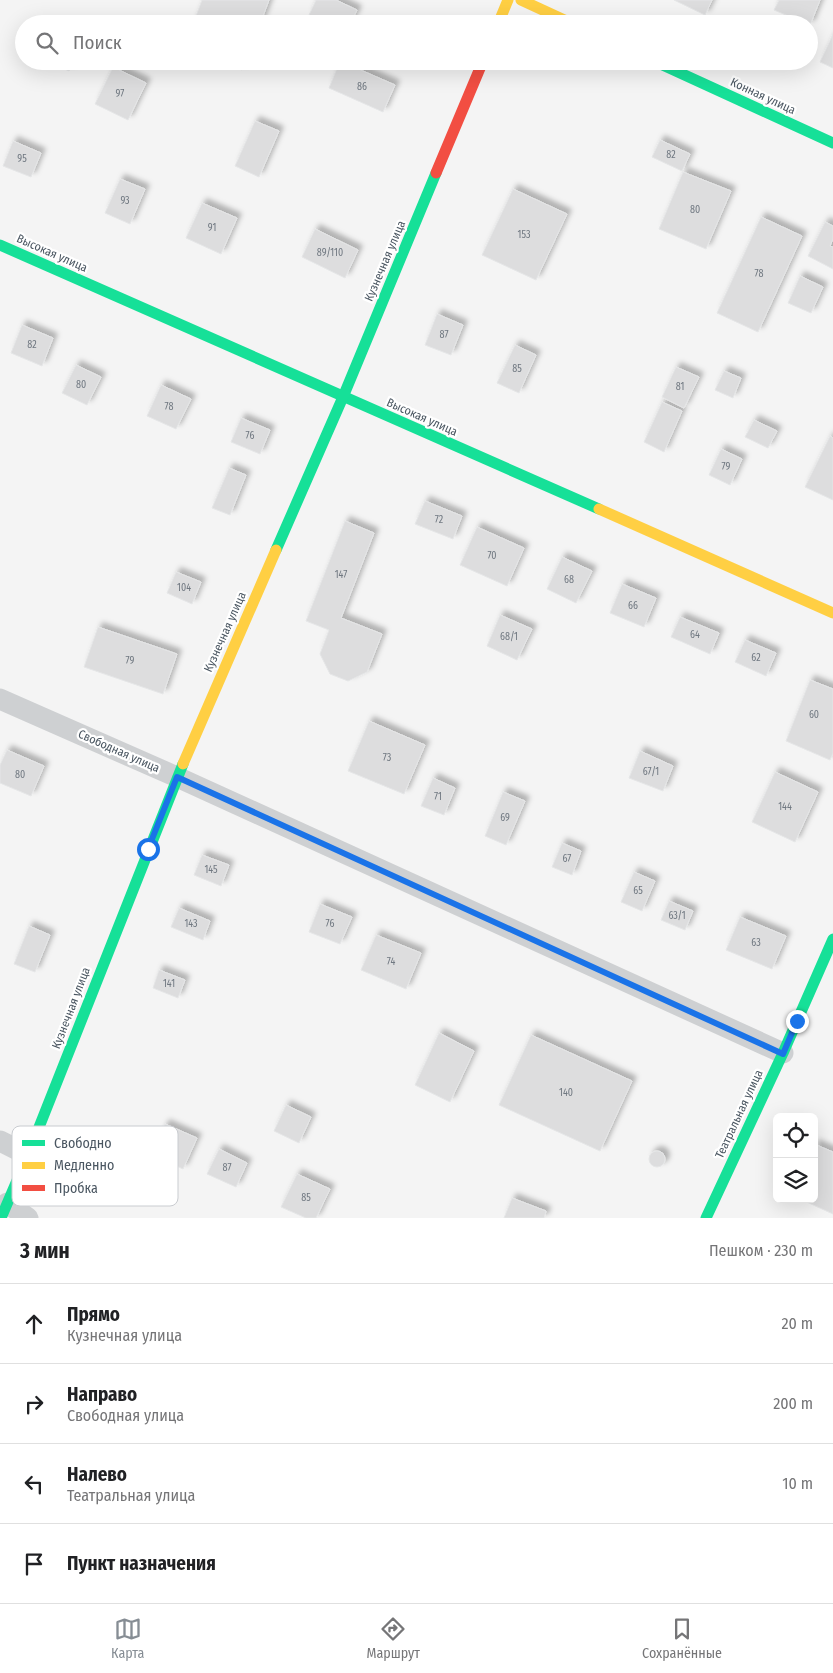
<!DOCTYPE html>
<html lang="ru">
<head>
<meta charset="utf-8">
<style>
  :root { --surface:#fff; --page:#f6f6f6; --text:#202124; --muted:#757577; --line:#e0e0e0; --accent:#868d94 }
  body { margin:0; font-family:"Fira Sans Condensed",sans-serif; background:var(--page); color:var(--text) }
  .controls { position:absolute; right:15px; bottom:15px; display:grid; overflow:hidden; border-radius:8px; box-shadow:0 5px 20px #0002 }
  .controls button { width:45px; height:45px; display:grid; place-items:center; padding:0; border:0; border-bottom:1px solid var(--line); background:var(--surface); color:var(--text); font:25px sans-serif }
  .stop { position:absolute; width:15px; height:15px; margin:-11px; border:4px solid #1a73e8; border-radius:50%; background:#fff }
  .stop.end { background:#1a73e8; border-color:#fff; box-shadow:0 1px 5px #0008 }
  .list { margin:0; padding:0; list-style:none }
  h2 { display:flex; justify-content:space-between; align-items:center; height:65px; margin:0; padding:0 20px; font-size:21px }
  h2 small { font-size:16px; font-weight:400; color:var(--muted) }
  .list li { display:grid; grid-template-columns:32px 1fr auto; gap:15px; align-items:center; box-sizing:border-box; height:80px; padding:0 20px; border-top:1px solid var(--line) }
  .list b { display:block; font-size:19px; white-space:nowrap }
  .list p { margin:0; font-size:16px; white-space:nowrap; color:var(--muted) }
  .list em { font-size:16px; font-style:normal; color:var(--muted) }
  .icon { flex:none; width:28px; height:28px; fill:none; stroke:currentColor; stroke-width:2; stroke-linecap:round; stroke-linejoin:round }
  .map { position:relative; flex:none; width:833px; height:1218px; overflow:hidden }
  .search { position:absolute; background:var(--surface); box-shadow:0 5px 20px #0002; left:15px; right:15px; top:15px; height:55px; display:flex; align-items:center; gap:12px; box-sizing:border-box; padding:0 18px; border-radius:28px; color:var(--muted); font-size:19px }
  .sheet { height:385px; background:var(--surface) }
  nav { display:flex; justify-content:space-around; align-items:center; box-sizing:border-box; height:70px; border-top:1px solid var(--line); background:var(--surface); font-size:14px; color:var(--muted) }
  nav a { display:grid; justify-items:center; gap:2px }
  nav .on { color:var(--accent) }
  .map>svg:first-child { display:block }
  .building { fill:#ddddde; stroke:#e5e6e7; filter:url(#shadow) }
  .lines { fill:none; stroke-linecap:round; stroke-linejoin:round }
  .street { stroke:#ced0d2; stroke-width:21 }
  .fast { stroke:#16e098; stroke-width:11 }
  .slow { stroke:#ffcf43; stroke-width:11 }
  .jam { stroke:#f24e42; stroke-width:11 }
  .route { stroke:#1a73e8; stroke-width:6 }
  .labels { text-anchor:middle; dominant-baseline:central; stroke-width:4.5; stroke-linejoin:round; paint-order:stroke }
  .number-label { font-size:10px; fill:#707881 }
  .street-label { font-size:12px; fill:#4a5661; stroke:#fff }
  .key { fill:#fff; stroke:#c9ccd0; stroke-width:1 }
  .key-label { font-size:14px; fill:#4a5661 }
</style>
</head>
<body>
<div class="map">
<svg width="833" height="1218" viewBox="0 0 833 1218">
  <defs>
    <filter id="shadow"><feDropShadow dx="4.5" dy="-4.5" stdDeviation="2.5" flood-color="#0004"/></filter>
  </defs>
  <rect width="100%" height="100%" fill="#f4f4f4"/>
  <g class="building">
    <path d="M202,0H269L260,24H193Z"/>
    <path d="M316,0H336L357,10L350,24H327L309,15Z"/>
    <path d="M674,0H712L705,15Z"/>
    <path d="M779,0H820L810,25L774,10Z"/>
    <path d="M833,34V68L820,62Z"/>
    <path d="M48,61H74L69,71Z"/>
    <path d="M220,61H245L242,70Z"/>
    <path d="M340,61L395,85L383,112L329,88Z"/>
    <path d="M409,61H427L424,68Z"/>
    <path d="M113,67L146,83L128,120L95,104Z"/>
    <path d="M255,121L279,131L259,177L235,166Z"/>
    <path d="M660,140L690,154L682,171L652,157Z"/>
    <path d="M13,141L41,153L31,177L3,166Z"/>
    <path d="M683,172L731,191L706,249L659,229Z"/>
    <path d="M120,179L145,189L130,224L105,213Z"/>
    <path d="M513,189L567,214L536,280L482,255Z"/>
    <path d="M202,203L237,218L221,254L186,238Z"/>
    <path d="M761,217L802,236L758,332L717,313Z"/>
    <path d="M825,222L833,226V239L830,246L833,247V269L808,256Z"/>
    <path d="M315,229L358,250L345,278L302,257Z"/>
    <path d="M800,276L823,287L811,313L788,303Z"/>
    <path d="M437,314L463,325L451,355L425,345Z"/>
    <path d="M22,325L53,338L42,366L11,353Z"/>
    <path d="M515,345L536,355L519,393L497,383Z"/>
    <path d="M76,365L101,377L87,405L62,393Z"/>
    <path d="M676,367L699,377L684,408L662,397Z"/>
    <path d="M724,371L741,378L733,398L715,390Z"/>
    <path d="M161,385L191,399L176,429L147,416Z"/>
    <path d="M662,402L682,411L664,452L644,442Z"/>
    <path d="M241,418L270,430L260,454L231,442Z"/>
    <path d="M754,420L777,431L768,448L745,437Z"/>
    <path d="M830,436L833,438V500L805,487Z"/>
    <path d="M721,449L742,459L730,485L709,475Z"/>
    <path d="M229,468L246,475L230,515L212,508Z"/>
    <path d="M425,501L462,516L453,539L415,524Z"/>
    <path d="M345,521L374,533L341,618L382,634L367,672L348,681L330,674L320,654L329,630L306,621Z"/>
    <path d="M477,527L524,548L507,586L460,565Z"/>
    <path d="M562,557L592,571L576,603L547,589Z"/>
    <path d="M176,572L201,582L192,604L167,593Z"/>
    <path d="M622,584L656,598L644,627L610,613Z"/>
    <path d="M500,615L532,629L517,660L487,646Z"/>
    <path d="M680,617L719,633L710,654L671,637Z"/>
    <path d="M98,627L177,654L163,694L84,667Z"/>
    <path d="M745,640L776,653L766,676L735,662Z"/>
    <path d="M810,680L833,689V753L830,760L786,741Z"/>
    <path d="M369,721L425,745L404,794L348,771Z"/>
    <path d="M7,750L44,766L31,796L0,783V765Z"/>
    <path d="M640,751L673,766L663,791L629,778Z"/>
    <path d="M775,772L818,792L795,842L752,822Z"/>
    <path d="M433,778L455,788L444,815L421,806Z"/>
    <path d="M503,792L525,801L506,845L485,836Z"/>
    <path d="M562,843L581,851L572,875L552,867Z"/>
    <path d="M202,855L229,865L221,886L194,875Z"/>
    <path d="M634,872L655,881L642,911L621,902Z"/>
    <path d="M669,901L693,911L685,930L661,920Z"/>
    <path d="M320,904L352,917L340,944L309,932Z"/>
    <path d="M179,908L210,921L203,940L171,927Z"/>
    <path d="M740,917L786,936L772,969L726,950Z"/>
    <path d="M29,926L50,935L35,972L14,964Z"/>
    <path d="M376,935L421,953L406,989L361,970Z"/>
    <path d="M159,970L185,980L178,998L153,988Z"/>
    <path d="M439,1033L474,1051L450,1102L415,1085Z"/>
    <path d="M531,1035L632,1081L600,1151L499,1105Z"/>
    <path d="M286,1105L311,1117L299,1143L274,1131Z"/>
    <path d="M165,1124L197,1138L183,1169L151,1154Z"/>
    <path d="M814,1144L833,1152V1214L800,1199H814Z"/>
    <path d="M219,1149L247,1163L236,1187L207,1174Z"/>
    <circle cx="657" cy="1159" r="8"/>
    <path d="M297,1174L330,1189L316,1218H306L281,1207Z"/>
    <path d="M512,1198L546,1211L544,1218H504Z"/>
  </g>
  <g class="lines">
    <g class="street">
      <path d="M0,699L177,777L783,1053"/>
      <path d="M0,1141L28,1155"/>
      <path d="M7,1203L28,1218"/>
    </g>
    <g class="fast">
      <path d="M654,61L833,143"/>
      <path d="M0,245L599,509"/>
      <path d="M276,550L343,397L436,173"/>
      <path d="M1,1218L28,1155L183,764"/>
      <path d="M706,1218L783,1053L833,939"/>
    </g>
    <g class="slow">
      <path d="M521,0L573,24"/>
      <path d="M498,24L508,0"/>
      <path d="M599,509L833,613"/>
      <path d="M183,764L276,550"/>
    </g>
    <path class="jam" d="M436,173L483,61"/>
  </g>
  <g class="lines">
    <path class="route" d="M148,849L177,777L783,1054L797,1021"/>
  </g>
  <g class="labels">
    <g class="number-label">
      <text x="362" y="87">86</text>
      <text x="120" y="94">97</text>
      <text x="671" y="155">82</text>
      <text x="22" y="159">95</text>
      <text x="125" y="201">93</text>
      <text x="695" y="210">80</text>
      <text x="212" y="228">91</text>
      <text x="524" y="235">153</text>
      <text x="330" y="253">89/110</text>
      <text x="759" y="274">78</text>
      <text x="444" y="335">87</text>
      <text x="32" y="345">82</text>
      <text x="517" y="369">85</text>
      <text x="81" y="385">80</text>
      <text x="680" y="387">81</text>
      <text x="169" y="407">78</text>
      <text x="250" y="436">76</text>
      <text x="726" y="467">79</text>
      <text x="439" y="520">72</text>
      <text x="492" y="556">70</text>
      <text x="341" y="575">147</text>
      <text x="569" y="580">68</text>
      <text x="184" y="588">104</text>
      <text x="633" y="606">66</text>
      <text x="695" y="635">64</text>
      <text x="509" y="637">68/1</text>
      <text x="756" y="658">62</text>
      <text x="130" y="661">79</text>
      <text x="814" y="715">60</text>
      <text x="387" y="758">73</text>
      <text x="651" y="772">67/1</text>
      <text x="20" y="775">80</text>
      <text x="438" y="797">71</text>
      <text x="785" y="807">144</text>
      <text x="505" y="818">69</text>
      <text x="567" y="859">67</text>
      <text x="211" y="870">145</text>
      <text x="638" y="891">65</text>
      <text x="677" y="916">63/1</text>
      <text x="191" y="924">143</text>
      <text x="330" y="924">76</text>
      <text x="756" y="943">63</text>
      <text x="391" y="962">74</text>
      <text x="169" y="984">141</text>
      <text x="566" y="1093">140</text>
      <text x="227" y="1168">87</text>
      <text x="306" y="1198">85</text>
    </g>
    <g class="street-label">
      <text transform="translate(763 96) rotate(25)">Конная улица</text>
      <text transform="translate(52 253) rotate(24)">Высокая улица</text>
      <text transform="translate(385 261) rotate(-67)">Кузнечная улица</text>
      <text transform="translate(422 417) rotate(24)">Высокая улица</text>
      <text transform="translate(225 632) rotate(-66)">Кузнечная улица</text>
      <text transform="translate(119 751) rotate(24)">Свободная улица</text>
      <text transform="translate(71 1008) rotate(-69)">Кузнечная улица</text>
      <text transform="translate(739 1114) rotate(-65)">Театральная улица</text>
    </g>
  </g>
  <rect x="12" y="1126" width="166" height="80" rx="8" class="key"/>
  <rect x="22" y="1140" width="23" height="6" fill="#16e098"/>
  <rect x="22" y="1162" width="23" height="7" fill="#ffcf43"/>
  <rect x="22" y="1185" width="23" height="6" fill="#f24e42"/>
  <g class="key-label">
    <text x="54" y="1148">Свободно</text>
    <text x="54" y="1170">Медленно</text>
    <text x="54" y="1193">Пробка</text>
  </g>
</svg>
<div class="controls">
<button><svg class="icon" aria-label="locate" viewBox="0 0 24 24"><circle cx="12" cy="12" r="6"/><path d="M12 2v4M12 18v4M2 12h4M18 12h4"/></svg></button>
<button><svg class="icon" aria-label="layers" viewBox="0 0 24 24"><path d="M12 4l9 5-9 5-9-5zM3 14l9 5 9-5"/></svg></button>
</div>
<div class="stop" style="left:148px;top:849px"></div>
<div class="stop end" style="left:797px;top:1021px"></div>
<div class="search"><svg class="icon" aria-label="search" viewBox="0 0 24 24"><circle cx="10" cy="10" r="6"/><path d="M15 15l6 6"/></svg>Поиск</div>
</div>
<section class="sheet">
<h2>3 мин<small>Пешком · 230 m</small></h2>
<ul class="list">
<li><svg class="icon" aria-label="ahead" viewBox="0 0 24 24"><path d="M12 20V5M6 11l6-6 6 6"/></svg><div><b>Прямо</b><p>Кузнечная улица</p></div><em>20 m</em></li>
<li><svg class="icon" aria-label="right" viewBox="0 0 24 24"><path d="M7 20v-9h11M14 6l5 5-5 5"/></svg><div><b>Направо</b><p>Свободная улица</p></div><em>200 m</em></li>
<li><svg class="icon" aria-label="left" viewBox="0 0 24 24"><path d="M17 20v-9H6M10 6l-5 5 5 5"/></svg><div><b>Налево</b><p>Театральная улица</p></div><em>10 m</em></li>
<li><svg class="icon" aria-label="arrive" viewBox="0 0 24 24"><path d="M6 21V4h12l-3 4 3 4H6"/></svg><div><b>Пункт назначения</b></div></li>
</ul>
</section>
<nav>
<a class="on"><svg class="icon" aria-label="map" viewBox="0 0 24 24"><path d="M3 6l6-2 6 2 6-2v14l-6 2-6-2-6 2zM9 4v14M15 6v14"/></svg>Карта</a>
<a><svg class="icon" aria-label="directions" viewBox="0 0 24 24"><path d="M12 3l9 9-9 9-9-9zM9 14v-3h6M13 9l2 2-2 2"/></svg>Маршрут</a>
<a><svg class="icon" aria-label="saved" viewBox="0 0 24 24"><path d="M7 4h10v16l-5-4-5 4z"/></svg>Сохранённые</a>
</nav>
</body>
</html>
